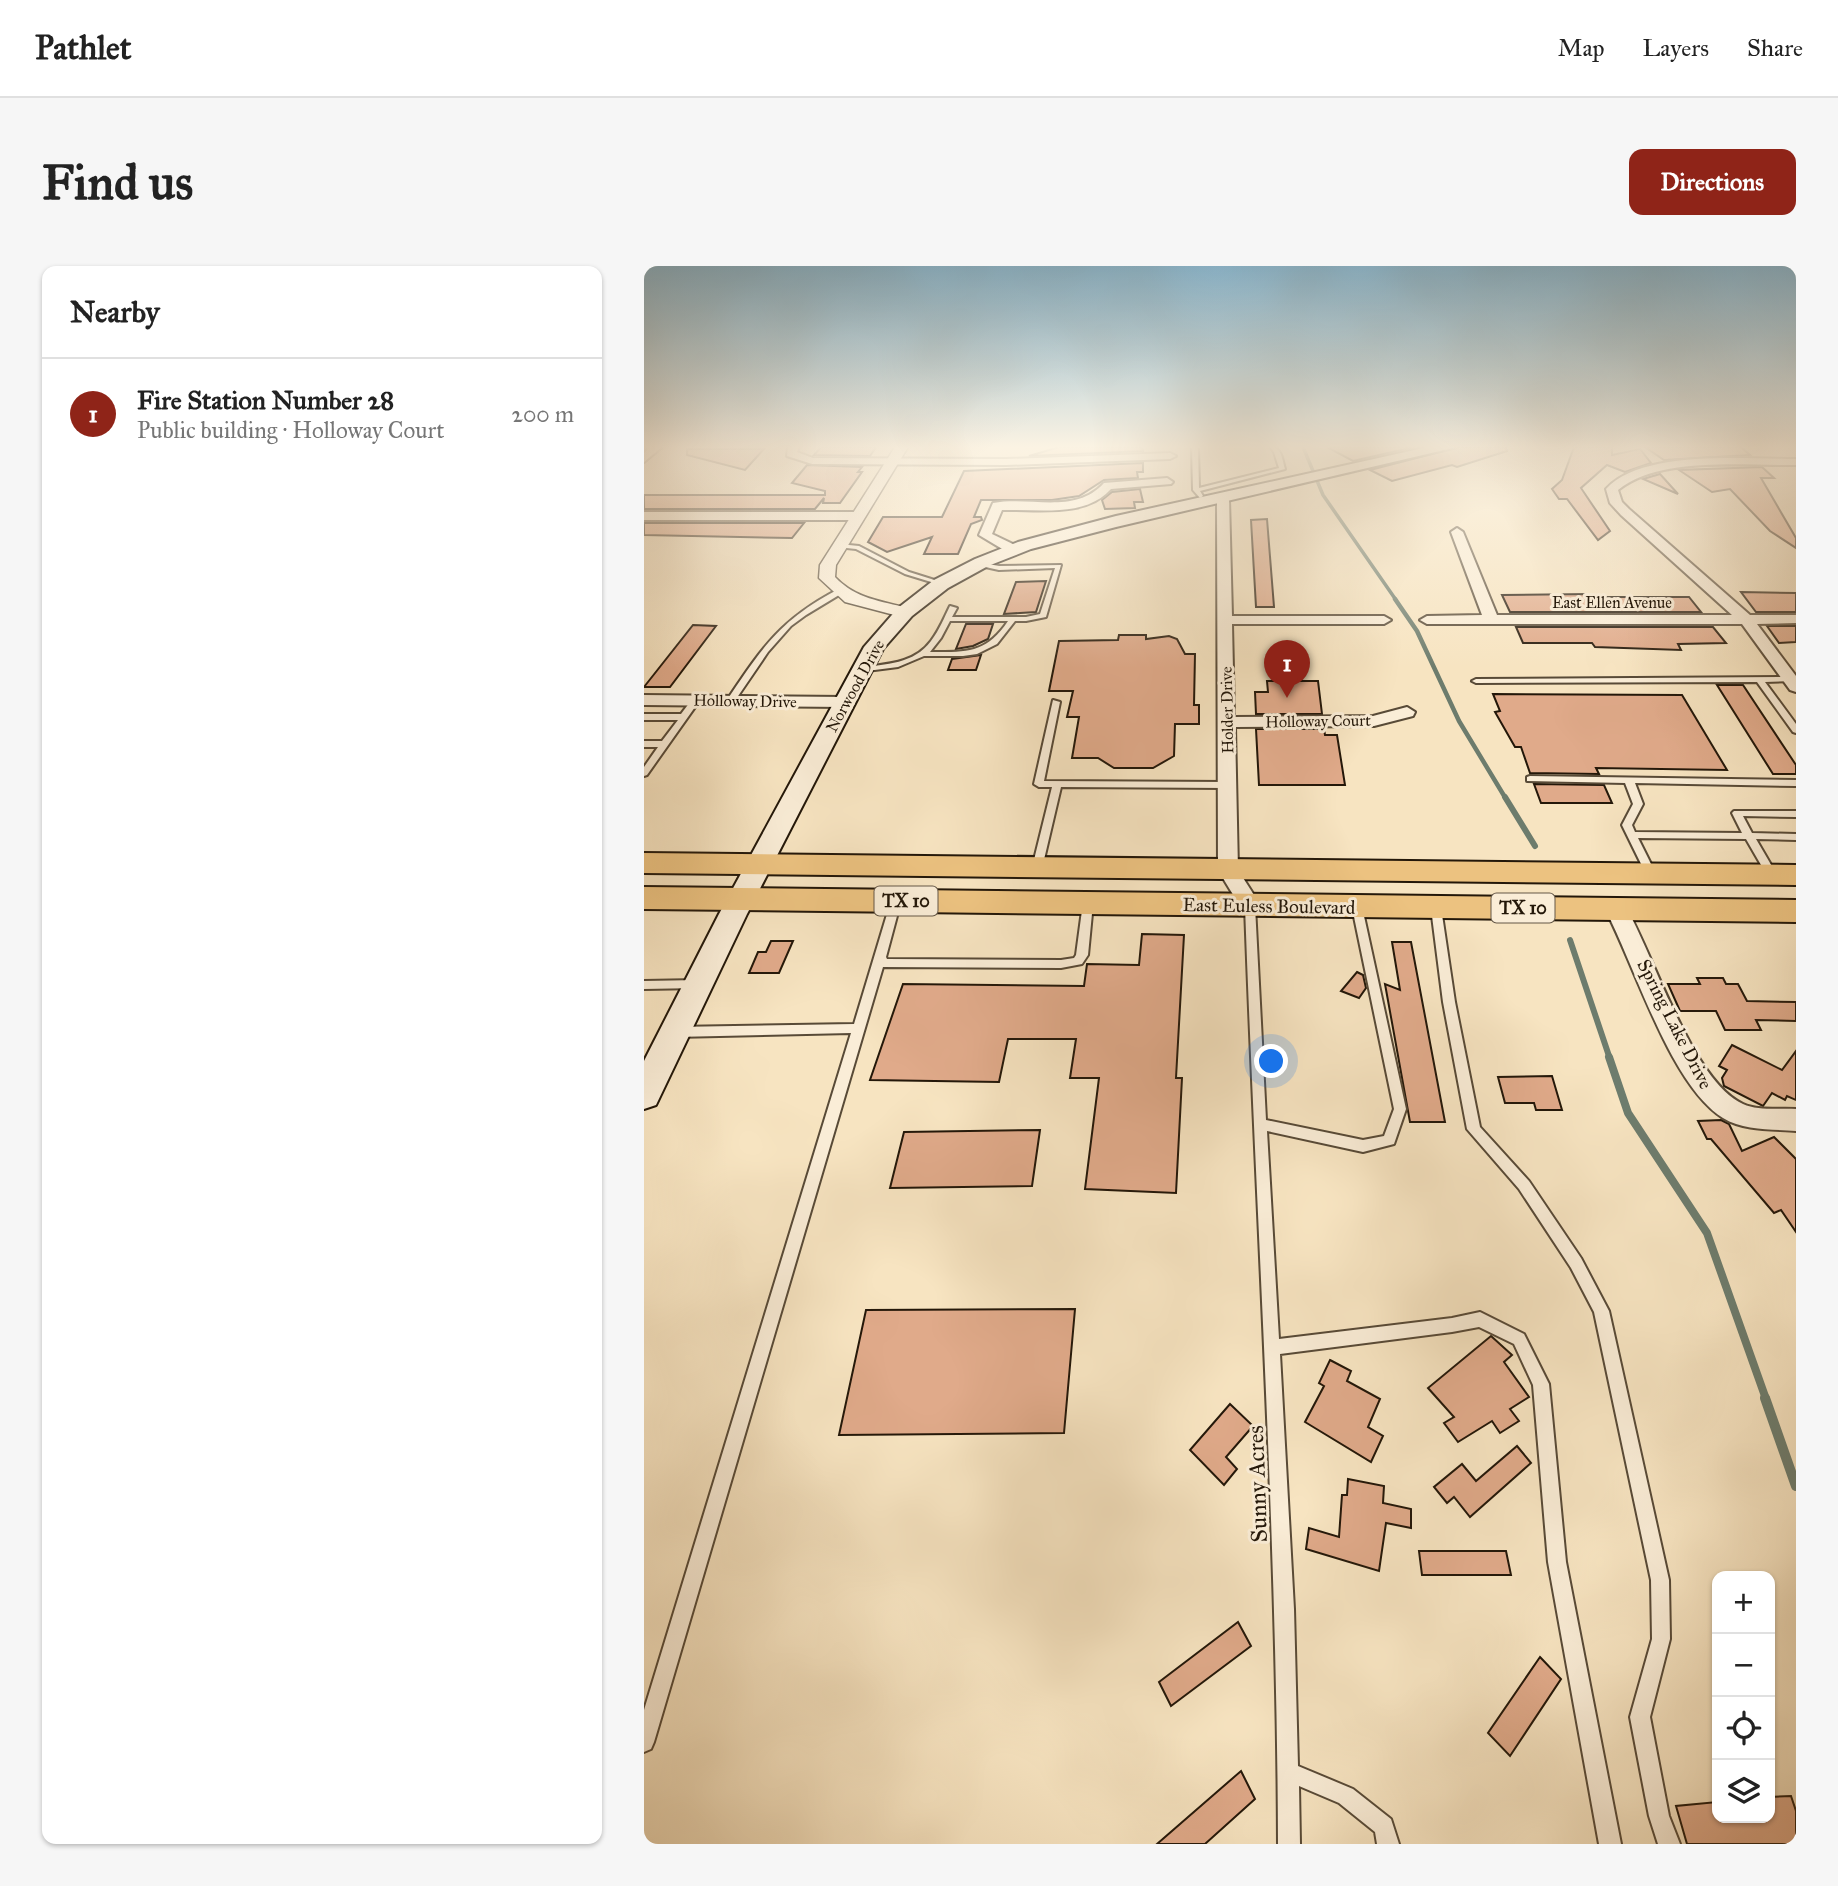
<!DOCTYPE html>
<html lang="en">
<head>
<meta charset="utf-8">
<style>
  :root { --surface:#fff; --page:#f6f6f6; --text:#222; --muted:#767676; --line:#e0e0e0; --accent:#8f2418 }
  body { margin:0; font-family:"IM FELL Great Primer",serif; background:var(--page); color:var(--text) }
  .controls { position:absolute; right:21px; bottom:21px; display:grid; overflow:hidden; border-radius:14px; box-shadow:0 2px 5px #0004 }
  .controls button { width:63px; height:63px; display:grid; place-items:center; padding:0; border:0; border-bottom:2px solid var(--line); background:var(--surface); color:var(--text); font:35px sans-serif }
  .you { position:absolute; left:628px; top:796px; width:24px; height:24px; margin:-18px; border:5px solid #fff; border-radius:50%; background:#1a73e8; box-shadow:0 0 0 10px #1a73e833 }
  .badge { display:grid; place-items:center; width:46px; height:46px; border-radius:50%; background:var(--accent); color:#fff; font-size:23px; font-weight:700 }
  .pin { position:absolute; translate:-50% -58px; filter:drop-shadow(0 2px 4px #0008) }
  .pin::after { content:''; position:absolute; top:37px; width:24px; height:21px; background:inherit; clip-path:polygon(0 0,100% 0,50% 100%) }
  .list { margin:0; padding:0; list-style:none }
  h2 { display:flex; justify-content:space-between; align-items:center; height:91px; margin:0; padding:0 28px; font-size:30px }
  h2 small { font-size:23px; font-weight:400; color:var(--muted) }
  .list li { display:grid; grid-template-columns:46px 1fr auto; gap:21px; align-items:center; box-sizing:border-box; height:112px; padding:0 28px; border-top:2px solid var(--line) }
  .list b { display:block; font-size:26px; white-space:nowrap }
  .list p { margin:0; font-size:23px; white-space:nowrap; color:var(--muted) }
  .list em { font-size:23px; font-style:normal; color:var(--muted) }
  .icon { flex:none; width:38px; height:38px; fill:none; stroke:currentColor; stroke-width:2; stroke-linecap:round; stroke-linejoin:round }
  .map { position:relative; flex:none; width:1152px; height:1578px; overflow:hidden; border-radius:14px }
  header { display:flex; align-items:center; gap:42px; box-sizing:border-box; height:98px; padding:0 35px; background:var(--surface); border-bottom:2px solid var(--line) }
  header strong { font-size:33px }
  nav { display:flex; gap:38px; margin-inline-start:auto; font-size:24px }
  .intro { display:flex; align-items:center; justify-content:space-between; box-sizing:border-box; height:168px; padding:0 42px }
  h1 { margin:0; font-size:49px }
  .button { padding:18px 32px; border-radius:14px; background:var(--accent); color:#fff; font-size:24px; font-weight:700 }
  main { display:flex; gap:42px; padding:0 42px }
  aside { flex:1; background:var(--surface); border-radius:14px; box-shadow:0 2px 5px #0004 }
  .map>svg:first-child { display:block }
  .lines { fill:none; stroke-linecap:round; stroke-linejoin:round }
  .stream-far4 { stroke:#6d7c6d; stroke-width:3.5 }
  .stream-far3 { stroke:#6d7c6d; stroke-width:4.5 }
  .stream-far2 { stroke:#6d7c6d; stroke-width:6 }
  .stream-far1 { stroke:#6d7c6d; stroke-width:8 }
  .stream { stroke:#6d7c6d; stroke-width:10 }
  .building { fill:#e0aa8a; stroke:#231709; stroke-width:2 }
  .service-casing { stroke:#584a37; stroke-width:4 }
  .minor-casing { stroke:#584a37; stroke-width:4 }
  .tertiary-casing { stroke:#584a37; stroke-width:3 }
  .secondary-casing { stroke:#231709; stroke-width:4 }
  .primary-casing { stroke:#231709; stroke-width:4 }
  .service { fill:#faedd7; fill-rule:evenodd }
  .minor { fill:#faedd7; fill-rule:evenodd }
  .tertiary { fill:#faedd7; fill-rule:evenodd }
  .secondary { fill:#faedd7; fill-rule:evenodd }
  .primary { fill:#ecc280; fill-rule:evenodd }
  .labels { text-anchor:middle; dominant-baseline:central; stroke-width:6; stroke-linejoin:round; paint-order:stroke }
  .far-street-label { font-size:16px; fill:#231709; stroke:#faedd7 }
  .shield { fill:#faedd7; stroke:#645747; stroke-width:2 }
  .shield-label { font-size:18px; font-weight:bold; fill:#231709 }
  .street-label { font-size:19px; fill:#231709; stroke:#faedd7 }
  .near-street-label { font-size:23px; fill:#231709; stroke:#faedd7 }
</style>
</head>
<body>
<header>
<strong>Pathlet</strong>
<nav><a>Map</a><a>Layers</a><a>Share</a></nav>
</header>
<div class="intro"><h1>Find us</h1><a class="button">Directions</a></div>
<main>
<aside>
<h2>Nearby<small></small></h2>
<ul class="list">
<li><span class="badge">1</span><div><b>Fire Station Number 28</b><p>Public building · Holloway Court</p></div><em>200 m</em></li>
</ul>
</aside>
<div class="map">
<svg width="1152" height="1578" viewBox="0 0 1152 1578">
  <rect width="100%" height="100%" fill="#f7e4c1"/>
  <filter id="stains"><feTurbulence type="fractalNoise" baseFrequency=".00286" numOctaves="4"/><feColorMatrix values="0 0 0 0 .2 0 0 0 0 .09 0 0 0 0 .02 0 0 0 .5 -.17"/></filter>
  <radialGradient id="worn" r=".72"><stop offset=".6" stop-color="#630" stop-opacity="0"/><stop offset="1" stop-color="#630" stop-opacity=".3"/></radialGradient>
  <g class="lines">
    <path class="stream-far4" d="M659,181L679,229L752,334"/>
    <path class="stream-far3" d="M751,333L773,365L815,455L862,533"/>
    <g class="stream-far2">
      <path d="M861,531L891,580"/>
      <path d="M926,674L966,793"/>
    </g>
    <path class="stream-far1" d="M965,791L984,847L1063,967L1122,1133"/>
    <path class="stream" d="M1121,1132L1152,1220"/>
  </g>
  <g class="building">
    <path d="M177,181H232L226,190L170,189Z"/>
    <path d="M415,181H498L499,185L385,190Z"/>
    <path d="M683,181H770L709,195Z"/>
    <path d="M815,181H862L863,185L813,201L808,199L748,215L726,204Z"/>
    <path d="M930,181H968V189L996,183L1007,197L981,206L963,199L937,222L966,265L954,274L923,233H915L908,223L918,214Z"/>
    <path d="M1001,181H1097L1106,189L1020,194Z"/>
    <path d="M43,183H120L101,204L43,189Z"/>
    <path d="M499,197V206H493L494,212L460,214L435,230L408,234H337L330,251H337L338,254L327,258L314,288H280L288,271L243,286L224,276L239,251H298L320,205Z"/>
    <path d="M163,199L218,201L214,206H218L196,237H179L180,232L171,243H0V229H181V225L148,217Z"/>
    <path d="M1118,201L1130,212H1117L1152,272V282L1126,265L1086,223L1068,226L1035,204Z"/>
    <path d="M1016,208L1034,228L999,213Z"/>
    <path d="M496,223L499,236H490L491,242L461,243L458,234L468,226Z"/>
    <path d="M623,253L630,341H612L607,254Z"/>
    <path d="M0,257H160L148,272L0,269Z"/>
    <path d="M402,315L392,346L360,348L372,316Z"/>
    <path d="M1097,326L1152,327V346H1112Z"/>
    <path d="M946,328L947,331H1045L1057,346H866L858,329Z"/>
    <path d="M322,358H349L344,373L329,380L312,383Z"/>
    <path d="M49,359L72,360L26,421H0Z"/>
    <path d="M1123,360H1152V376L1135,377Z"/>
    <path d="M872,361H1069L1082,377L1034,378L1037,384L951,381L948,377H879Z"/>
    <path d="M475,369H502V373L525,370L533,373L541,388H551L550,439H555V458H531L530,490L509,502H470L454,492H428L435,451H423L429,425H405L415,375L474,374Z"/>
    <path d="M337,389L332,404H304L308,393Z"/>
    <path d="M623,415H674L678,448H612L611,426H624Z"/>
    <path d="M1073,419H1099L1152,499V508H1129Z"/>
    <path d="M849,428L1038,429L1083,504L952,502L955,508L886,507L877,481H871L851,446L856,445Z"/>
    <path d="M612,463H680L681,469H693L701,519H615Z"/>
    <path d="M890,518L960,519L968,537H897Z"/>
    <path d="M498,668L540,669L532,812H538L532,927L441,923L455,812H426L432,773H364L355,816L226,814L259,718L440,720L443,698L495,699Z"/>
    <path d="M127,675H149L135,707H105L114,686H122Z"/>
    <path d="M748,676H767L801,856H766L741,718L756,724Z"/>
    <path d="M713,706L719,709L722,722L715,732L697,725Z"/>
    <path d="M1053,712H1079L1082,718H1094L1103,735L1152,736V755L1112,754L1117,764H1081L1072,745H1036L1024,718H1056Z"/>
    <path d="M1088,779L1138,804L1152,785V834L1143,830L1141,834L1128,827L1119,840L1080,820L1078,812L1083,804L1075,800Z"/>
    <path d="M908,810L918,844H892L890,837H861L854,811Z"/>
    <path d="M1077,854L1085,858L1098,885L1130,871L1152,893V966L1137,944L1130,947L1067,873H1063L1054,855Z"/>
    <path d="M396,864L388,920L246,922L260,866Z"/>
    <path d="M431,1043L420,1167L195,1169L222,1044Z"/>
    <path d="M847,1070L868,1089L860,1096L885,1131L866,1143L875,1155L856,1167L848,1155L814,1176L800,1157L810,1151L784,1122Z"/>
    <path d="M686,1094L707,1105L703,1115L736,1133L724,1161L739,1170L727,1196L661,1156L680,1120L675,1117Z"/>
    <path d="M586,1138L609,1160L582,1191L593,1203L580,1219L546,1184Z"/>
    <path d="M873,1180L887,1197L826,1251L810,1231L803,1237L790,1221L818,1198L832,1215Z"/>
    <path d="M704,1213L740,1220L739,1237L767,1243V1262L742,1257L735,1305L662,1283L665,1262L695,1271L698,1229H703Z"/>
    <path d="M775,1285H862L867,1309H778Z"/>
    <path d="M594,1356L607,1380L527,1440L515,1416Z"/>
    <path d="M896,1391L917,1413L866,1490L844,1467Z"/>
    <path d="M597,1505L611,1533L561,1578H513Z"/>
    <path d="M1147,1530L1152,1545V1578H1043L1032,1540L1073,1536V1552H1126V1531Z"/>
  </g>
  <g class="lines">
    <g class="service-casing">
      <g id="service">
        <path d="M548,181H554L555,222L635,202L630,186L626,181C638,181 638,193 641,203L556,225L559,230L556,232L549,224Z"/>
        <path d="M195,278L215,280L265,306L300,317L297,319L261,308L212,283L193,281V279Z"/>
        <path d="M334,296L355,300L417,299L402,351L382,355H371L353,378L333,388L319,390H280L254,401L215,406V402C242,398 270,398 287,375C296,363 300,352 306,340L313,342L308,351H382L396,348L411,302L355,304L332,299V297ZM306,355H364C342,388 322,386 286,386L297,372Z"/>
        <path d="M193,324L200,326L162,349L147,360L124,386L90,436H84L83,434C118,382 136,354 193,324Z"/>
        <path d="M1146,411L1150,413L1149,415L1121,416L1152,458V467L1149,466L1113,416L832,417L828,415L832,413Z"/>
        <path d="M49,432L56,434L3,509L0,510V501L14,481H0V475H18L34,454H0V448H37Z"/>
        <path d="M409,434L416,436L400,515L584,516L589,519L584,522L417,521L398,602L397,604H389L388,602L408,521H395L390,518Z"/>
        <path d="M886,510L1152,514V520L991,517L999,538L988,559L991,566L1098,567L1088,547L1090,545H1152V551L1099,550L1108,567L1152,568V574L1112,573L1133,609L1128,612L1124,611L1102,573L994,572L1012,608L1007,611L1002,608L978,559L989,538L981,517L883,515V511Z"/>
        <path d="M252,631L257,635L242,691L243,693L417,694L430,692L432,689L439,637L444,633L449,637L444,689L438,698L417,702L239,701L10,1476L7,1483L0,1486V1444L207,767L31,771L25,766L31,761L210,758L247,635Z"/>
        <path d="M606,636L611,640L622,854L719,874L740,870L750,843L708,641L713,637L718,641L762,843L750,878L719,886L623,865L635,1073L808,1052L836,1046L880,1068L905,1118L922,1296L977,1578H955L904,1296L889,1119L870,1078L835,1061L808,1066L636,1088L650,1343L654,1500L709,1523L747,1553L755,1578H733L731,1566L695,1537L655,1520L656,1578H634C633,1265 612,952 601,640Z"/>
        <path d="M792,638L797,642L811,736L836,861L885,915L937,992L965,1045L1025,1314L1026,1373L1006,1451L1025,1550L1036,1578H1014L1005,1550L986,1451L1008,1373L1007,1314L950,1046L927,1002L875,923L823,863L799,736L787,642Z"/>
        <path d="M54,714L60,718L54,722L0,723V715Z"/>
      </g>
    </g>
    <g class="minor-casing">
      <g id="minor">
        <path d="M6,181H18L0,196V187Z"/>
        <path d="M144,181H155L153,186L169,192L362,193L526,187L532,190L526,193L362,199L168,198L143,190Z"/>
        <path d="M1152,193V199C1100,200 1016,190 974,224L978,236L985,243L1106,349H1152V357L1113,358L1152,410V426L1146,424L1098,358H783L776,354L783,350L838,349L807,266L813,262L819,266L853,349H1088L977,249L966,237L962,223C998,183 1102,193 1152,193Z"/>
        <path d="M523,212L529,216L527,218L467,223C441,252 394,243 358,244L348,268L375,281V287H365L335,269L349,237C387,230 431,249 460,217Z"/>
        <path d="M579,228L585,232L588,350H740L747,354L740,358H588L590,451L729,450L763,441L771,446L769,450L730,460L591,461L594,604L617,640L606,647L599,645L574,604L573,232Z"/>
        <path d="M0,246H214L220,250L214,254H0Z"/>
        <path d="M0,429L201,431L209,436L201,441L0,439Z"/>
        <path d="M972,636L980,638C1010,688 1047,814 1099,838C1114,845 1136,842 1152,843V865C1128,863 1100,865 1079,852C1026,819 991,699 961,643L964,638Z"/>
      </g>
    </g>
    <g class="tertiary-casing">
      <path id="tertiary" d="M251,181H264L192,299L191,311C212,333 237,335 264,342L267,346L258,351L201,336L175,312L176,299Z"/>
    </g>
    <g class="secondary-casing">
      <path id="secondary" d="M784,181H813L472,261L387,283L344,300L304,322L268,350L239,383L103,648L12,839L0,843V795L75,648L220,381L254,342L290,314L331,293L374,276L472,250Z"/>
    </g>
    <g class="primary-casing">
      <g id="primary">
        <path d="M0,587L1152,599V619L0,607Z"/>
        <path d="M0,621L1152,634V656L0,643Z"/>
      </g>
    </g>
    <use href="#service" class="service"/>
    <use href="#minor" class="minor"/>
    <use href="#tertiary" class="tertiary"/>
    <use href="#secondary" class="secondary"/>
    <use href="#primary" class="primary"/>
  </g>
  <linearGradient id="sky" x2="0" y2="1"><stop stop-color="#8ab8d1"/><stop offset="0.45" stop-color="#fbf3e3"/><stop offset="1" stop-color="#fbf3e3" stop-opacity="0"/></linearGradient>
  <rect width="1152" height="402" fill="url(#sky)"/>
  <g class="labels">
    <g class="far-street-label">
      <text x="968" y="336">East Ellen Avenue</text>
      <text transform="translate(211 420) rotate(-61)">Norwood Drive</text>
      <text transform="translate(101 435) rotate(1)">Holloway Drive</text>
      <text transform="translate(583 444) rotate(-91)">Holder Drive</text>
      <text transform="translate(674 455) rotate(-1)">Holloway Court</text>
    </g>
    <g class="shield">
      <rect x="230.5" y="620.5" width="63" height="29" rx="5"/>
      <rect x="847.5" y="627.5" width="63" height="29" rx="5"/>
    </g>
    <g class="shield-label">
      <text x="262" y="635">TX 10</text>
      <text x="879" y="642">TX 10</text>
    </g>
    <g class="street-label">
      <text transform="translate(625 640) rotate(1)">East Euless Boulevard</text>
      <text transform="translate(1031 758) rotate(63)">Spring Lake Drive</text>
    </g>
    <g class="near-street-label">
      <text transform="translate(613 1218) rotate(-92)">Sunny Acres</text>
    </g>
  </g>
  <rect width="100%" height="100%" filter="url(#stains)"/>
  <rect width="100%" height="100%" fill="url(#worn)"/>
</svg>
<div class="controls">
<button>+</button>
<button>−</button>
<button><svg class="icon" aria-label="locate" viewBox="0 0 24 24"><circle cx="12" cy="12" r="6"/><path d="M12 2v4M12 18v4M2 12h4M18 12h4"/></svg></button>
<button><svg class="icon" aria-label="layers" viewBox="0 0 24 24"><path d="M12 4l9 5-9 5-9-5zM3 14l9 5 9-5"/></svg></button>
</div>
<div class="you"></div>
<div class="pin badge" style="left:643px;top:432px">1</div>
</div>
</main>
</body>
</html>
